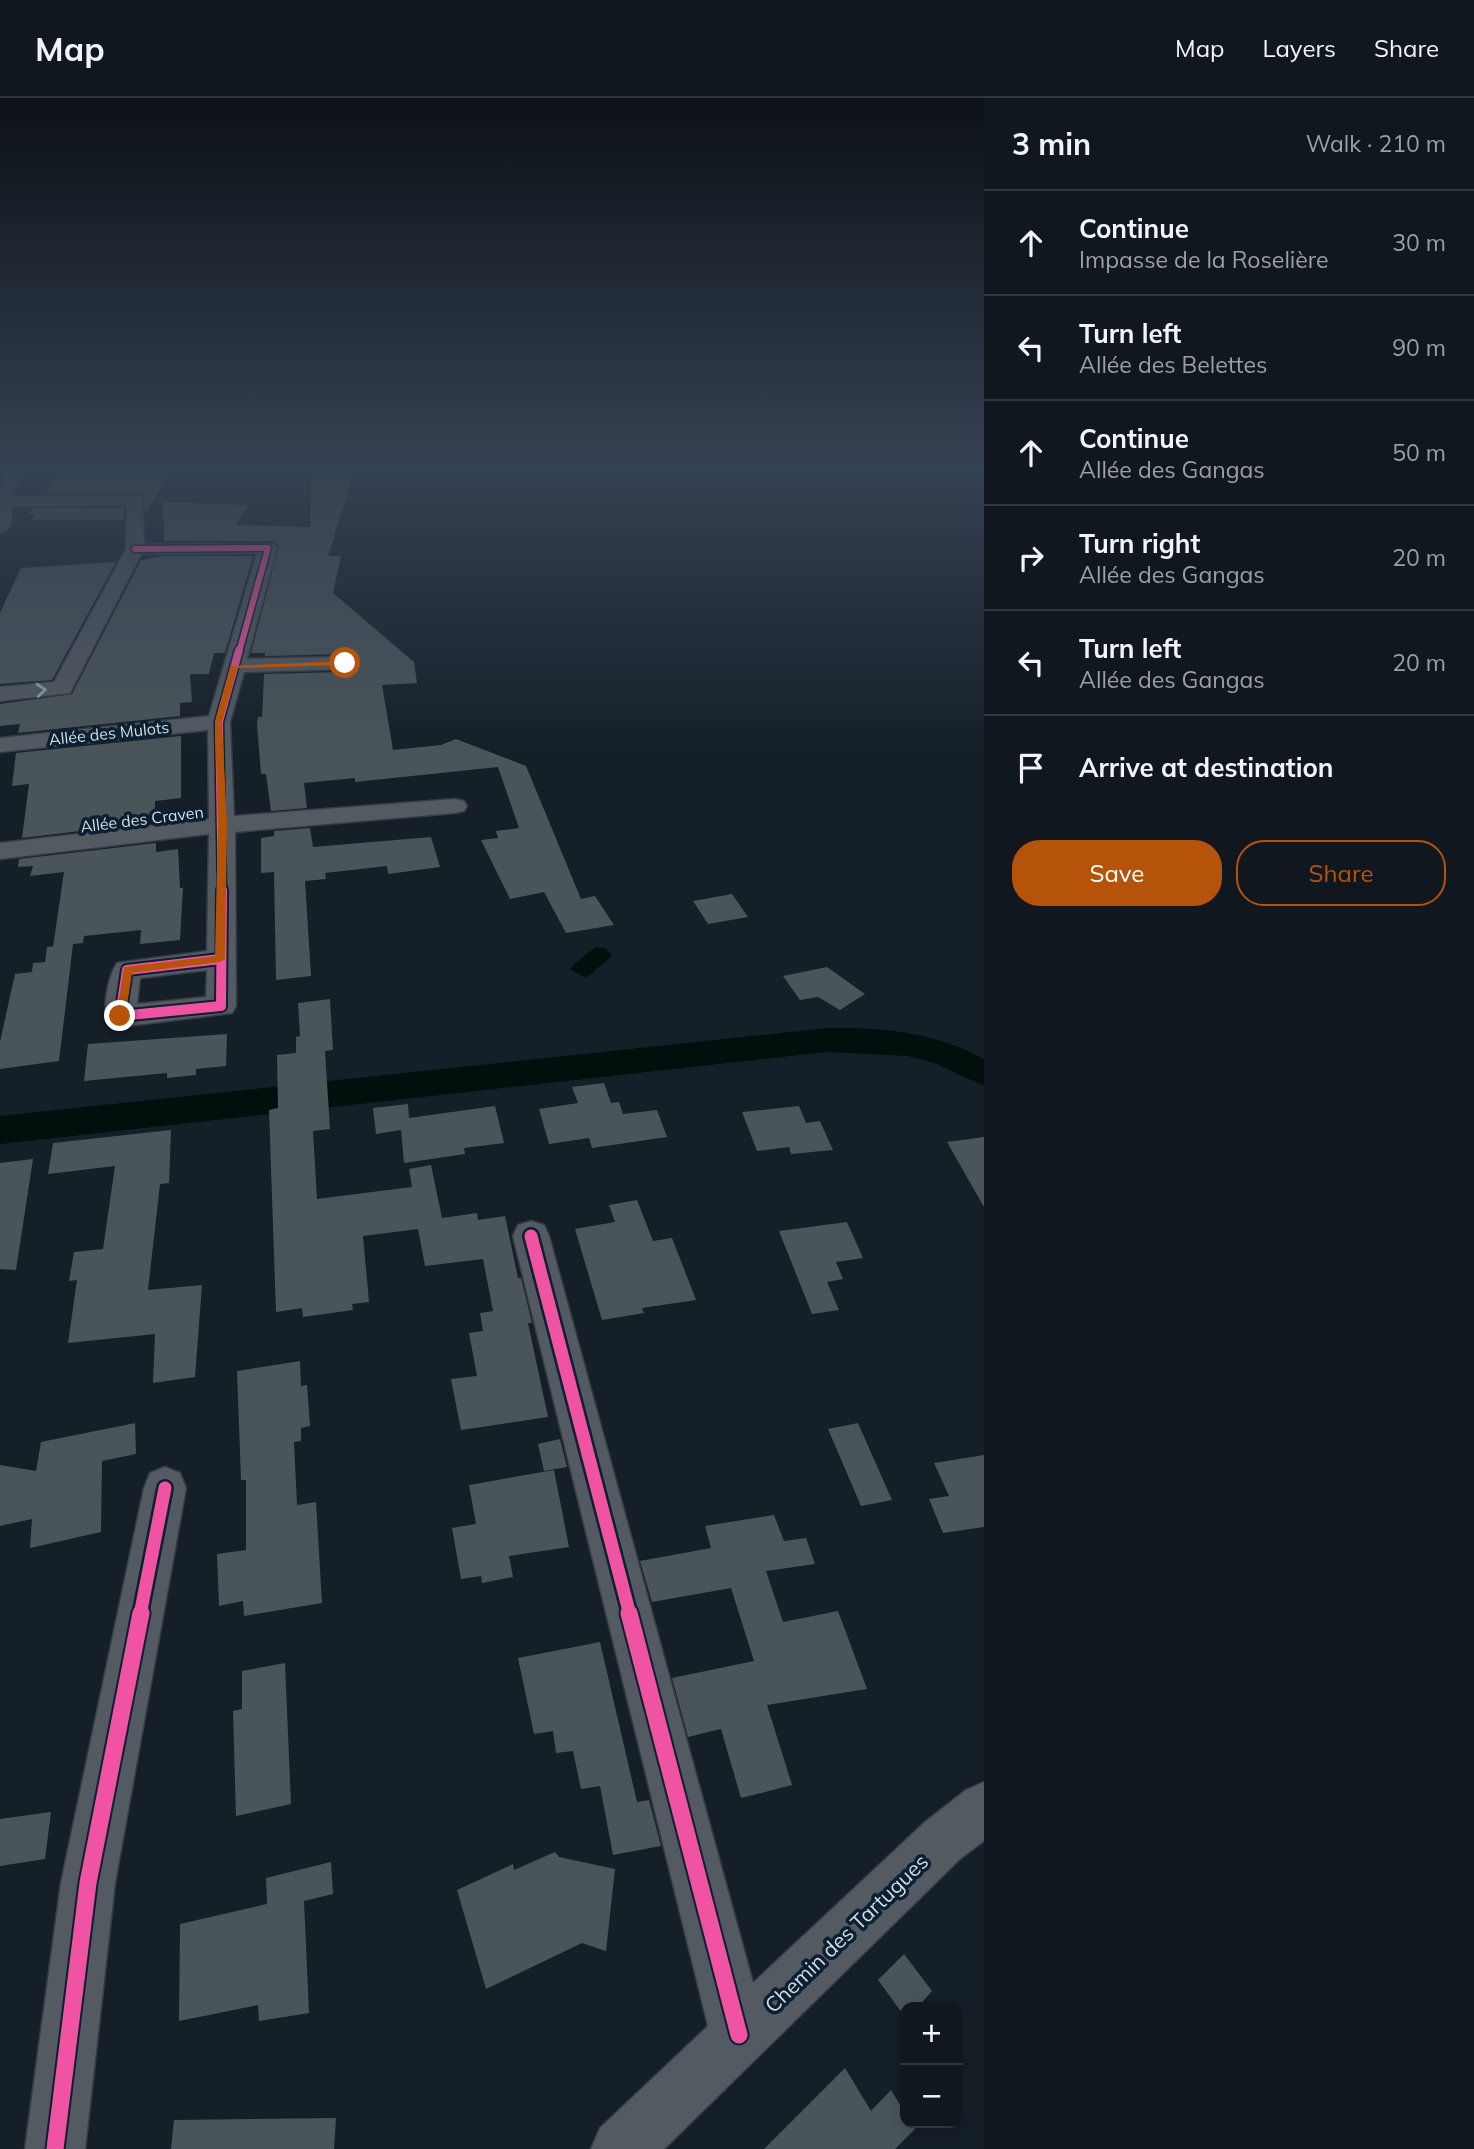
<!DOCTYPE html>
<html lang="en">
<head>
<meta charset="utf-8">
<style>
  :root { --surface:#10171e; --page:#192027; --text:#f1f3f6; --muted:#9c9fa4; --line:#30363c; --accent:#b45309 }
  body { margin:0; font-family:Mulish,sans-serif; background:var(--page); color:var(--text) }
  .controls { position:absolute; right:21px; bottom:21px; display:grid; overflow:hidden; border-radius:14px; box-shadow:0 4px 18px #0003 }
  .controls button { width:63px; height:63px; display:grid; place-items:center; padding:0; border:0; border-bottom:2px solid var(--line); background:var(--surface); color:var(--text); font:35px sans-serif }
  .stop { position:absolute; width:21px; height:21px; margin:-16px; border:5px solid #b45309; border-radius:50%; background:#fff }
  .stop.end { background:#b45309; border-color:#fff; box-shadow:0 2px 7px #0008 }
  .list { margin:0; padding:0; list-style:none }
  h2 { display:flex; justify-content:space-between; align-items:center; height:91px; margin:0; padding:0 28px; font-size:30px }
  h2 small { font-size:23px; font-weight:400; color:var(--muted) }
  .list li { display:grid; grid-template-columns:46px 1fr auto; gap:21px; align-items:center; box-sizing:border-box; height:105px; padding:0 28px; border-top:2px solid var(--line) }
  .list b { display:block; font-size:26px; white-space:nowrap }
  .list p { margin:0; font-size:23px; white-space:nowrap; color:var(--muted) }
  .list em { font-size:23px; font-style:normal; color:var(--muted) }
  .actions { display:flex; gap:14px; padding:21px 28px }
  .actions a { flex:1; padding:16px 0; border:2px solid var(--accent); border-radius:28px; text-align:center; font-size:24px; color:var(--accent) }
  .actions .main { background:var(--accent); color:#fff }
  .icon { flex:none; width:38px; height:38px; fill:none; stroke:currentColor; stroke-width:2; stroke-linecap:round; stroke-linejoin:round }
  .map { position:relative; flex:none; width:984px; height:2051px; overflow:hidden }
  header { display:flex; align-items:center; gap:42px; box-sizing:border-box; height:98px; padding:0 35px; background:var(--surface); border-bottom:2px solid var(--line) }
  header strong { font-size:33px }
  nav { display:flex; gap:38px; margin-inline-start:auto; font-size:24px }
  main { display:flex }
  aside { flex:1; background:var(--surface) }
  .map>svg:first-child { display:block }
  .water { fill:#030f0d }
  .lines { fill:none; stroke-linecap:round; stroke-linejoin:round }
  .canal { fill:#030f0d; fill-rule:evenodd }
  .building { fill:#4a555a }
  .street-casing { stroke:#343b44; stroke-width:3 }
  .street { fill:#535a62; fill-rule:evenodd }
  .cycleway-far4-casing { stroke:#0d1f30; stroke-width:9 }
  .cycleway-far3-casing { stroke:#0d1f30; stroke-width:11 }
  .cycleway-far2-casing { stroke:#0d1f30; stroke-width:14 }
  .cycleway-far1-casing { stroke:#0d1f30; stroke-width:18 }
  .cycleway-casing { stroke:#0d1f30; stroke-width:21 }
  .cycleway-far4 { stroke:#f153a3; stroke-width:6 }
  .cycleway-far3 { stroke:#f153a3; stroke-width:8 }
  .cycleway-far2 { stroke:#f153a3; stroke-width:10 }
  .cycleway-far1 { stroke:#f153a3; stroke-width:13 }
  .cycleway { stroke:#f153a3; stroke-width:17 }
  .oneway { stroke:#98a2ac }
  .route { fill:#b45309 }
  .labels { text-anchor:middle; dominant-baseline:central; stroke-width:7; stroke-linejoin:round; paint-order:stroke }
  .far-street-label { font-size:16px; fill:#d1dde8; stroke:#0d1f30 }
  .near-street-label { font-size:21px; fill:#d1dde8; stroke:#0d1f30 }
</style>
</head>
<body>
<header>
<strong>Map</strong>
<nav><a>Map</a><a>Layers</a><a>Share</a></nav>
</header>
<main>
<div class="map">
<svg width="984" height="2051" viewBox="0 0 984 2051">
  <rect width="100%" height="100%" fill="#151f28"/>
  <path class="water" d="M595,849L605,850L612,858L586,880L569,871Z"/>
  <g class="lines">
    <path class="canal" d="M827,930C882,929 935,934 984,961V988L934,965L908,958L827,954L0,1046V1018Z"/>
  </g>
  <g class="building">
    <path d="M63,372L122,375H170L145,416L142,395H45Z"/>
    <path d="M354,374L328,458H341L333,495L414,564L417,585L382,587L393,652L441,647L456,641L526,668L581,801L595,798L614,827L566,835L544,794L510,801L481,742L498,740L496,733L519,730L498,669L355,684V680L304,685L307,710L271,713L266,676H261L257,626L258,619H262L264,576L345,574L358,564L345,556L265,558V555H251L279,448L274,443H164L163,404L249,407L236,427L310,429L312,376Z"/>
    <path d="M33,410H124V422H31L35,416H29Z"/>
    <path d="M164,458H253L225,555H214L209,576H190L192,604L180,605V618L18,635L20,626L0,628V606L72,596L141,462Z"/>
    <path d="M116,464L52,582L0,586V515L21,470Z"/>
    <path d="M181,638V700L155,703V724L22,740L29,686L12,688L16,655Z"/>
    <path d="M310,730L313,749L431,739L440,769L388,776L387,768L325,775L326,781L305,783L311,878L276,882L274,774L261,775V740L274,738V733Z"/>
    <path d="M156,745V754L178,751L180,790H183L180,842L140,846L141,832L84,838L83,845L73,846L59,963L0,971V944L15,876L32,874L33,865L45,864L47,849L63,848L53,849L64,774L30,778L33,768L18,769L19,761Z"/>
    <path d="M732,796L748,819L708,826L693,803Z"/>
    <path d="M827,869L865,896L840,912L818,899L800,902L783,878Z"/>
    <path d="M330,901L333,952L325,953L330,1031L313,1033L317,1101L412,1089L409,1071L431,1067L442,1120L477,1115L478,1122L505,1118L518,1180H521L532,1225H528L548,1319L461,1332L451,1281L477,1278L469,1235L483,1233L480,1215L493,1213L483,1161L425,1168L418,1131L363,1138L369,1204L352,1206L353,1212L303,1219L302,1210L276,1214L269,1012L278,1010L277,957L296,955V939L300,938L298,905Z"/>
    <path d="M227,936L226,968L196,971V977L167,980V975L84,983L88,946Z"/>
    <path d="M604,985L611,1005L619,1004L623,1016L657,1012L667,1039L592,1050L589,1040L549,1046L539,1011L578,1005L572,989Z"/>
    <path d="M408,1006L409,1020L495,1008L504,1045L464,1050L465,1056L404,1065L401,1032L376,1036L373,1010Z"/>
    <path d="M799,1008L806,1025L820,1023L833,1052L791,1056L789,1049L757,1053L742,1014Z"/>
    <path d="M171,1032L169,1085L160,1086L148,1192L202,1187L195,1279L153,1285L155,1236L68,1245L77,1182L69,1183L74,1154L103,1151L115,1068L48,1076L53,1045Z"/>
    <path d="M984,1039V1109L947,1044Z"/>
    <path d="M33,1061L16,1172L0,1171V1065Z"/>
    <path d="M637,1102L653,1143L672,1140L696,1202L642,1210L644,1215L602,1222L575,1131L615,1124L609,1107Z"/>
    <path d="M847,1124L863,1160L836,1164L843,1181L827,1184L839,1212L812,1216L779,1133Z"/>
    <path d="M300,1263L301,1288L307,1287L310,1328L301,1330V1343L294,1344L297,1407L316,1404L322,1505L244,1518L243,1503L219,1508L217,1456L246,1452V1382H241L237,1273Z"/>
    <path d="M135,1325L136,1356L102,1363L101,1434L30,1450L32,1421L0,1428V1367L36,1373L41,1344Z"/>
    <path d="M858,1325L892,1402L861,1408L828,1331Z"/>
    <path d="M560,1341L567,1369L544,1373L538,1346Z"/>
    <path d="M984,1357V1429L943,1435L929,1401L949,1398L934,1365Z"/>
    <path d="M554,1372L569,1449L509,1458L513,1479L482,1485L481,1478L461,1481L452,1430L476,1426L469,1387Z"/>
    <path d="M774,1417L784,1443L806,1440L815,1466L766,1473L783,1524L838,1513L867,1591L767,1607L792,1687L741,1700L721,1631L688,1639L672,1580L754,1563L731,1490L652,1504L640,1463L711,1450L705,1428Z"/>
    <path d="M600,1544L637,1704L649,1702L661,1748L613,1757L600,1688L581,1691L573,1653L556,1655L553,1633L534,1636L518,1560Z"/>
    <path d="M285,1565L291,1706L236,1718L233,1613L242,1611V1573Z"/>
    <path d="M51,1714L45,1761L0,1768V1721Z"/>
    <path d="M555,1754L559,1759L615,1771L606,1853L582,1845L486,1891L457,1792L513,1766L514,1772Z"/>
    <path d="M331,1764L333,1796L304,1803L309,1915L259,1923L258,1907L179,1923L180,1826L267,1806L266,1780Z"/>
    <path d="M904,1856L932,1893L918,1909H905V1919L878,1882Z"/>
    <path d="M845,1970L871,2013L891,1992L905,2015V2025H911L915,2031L895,2051H764Z"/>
    <path d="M336,2020L334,2051H171L174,2022Z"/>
  </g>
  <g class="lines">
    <g class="street-casing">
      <g id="street">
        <path d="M12,369H28L11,398H142L144,446H274L277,450L247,561L345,559L356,565L345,571L244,574L230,624L234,718L455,701L464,703L467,708L464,713L455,715L235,734L236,908L232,915L120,929L109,926C101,912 108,878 117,865L207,853L209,736L0,761V745L209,721L208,632L0,654V640L209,618L257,455L141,456L70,595L0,603V589L54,584L126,451L127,407L10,408C13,419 13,432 0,435V389ZM207,872L206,899L137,906L140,880Z"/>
        <path d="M531,1123L544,1127L549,1138L753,1885L925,1724L966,1692L984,1684V1743L961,1760L664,2051H591L600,2030L708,1928L513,1138L518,1127Z"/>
        <path d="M165,1369L180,1375L186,1390L115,1785L85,2051H25L61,1785L144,1390L150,1375Z"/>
      </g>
    </g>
    <use href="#street" class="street"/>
    <g class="cycleway-far4-casing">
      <path id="cycleway-far4" d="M135,451L268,450L239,554"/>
    </g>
    <g class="cycleway-far3-casing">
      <path id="cycleway-far3" d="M222,794L219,624L239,552"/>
    </g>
    <g class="cycleway-far2-casing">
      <path id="cycleway-far2" d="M220,861L127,872L120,918L221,908L222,792"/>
    </g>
    <g class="cycleway-far1-casing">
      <g id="cycleway-far1">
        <path d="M531,1138L630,1517"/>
        <path d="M140,1517L165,1390"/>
      </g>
    </g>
    <g class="cycleway-casing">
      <g id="cycleway">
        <path d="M629,1515L739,1937"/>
        <path d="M55,2051L88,1785L141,1515"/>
      </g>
    </g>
    <use href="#cycleway-far4" class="cycleway-far4"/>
    <use href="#cycleway-far3" class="cycleway-far3"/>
    <use href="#cycleway-far2" class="cycleway-far2"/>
    <use href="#cycleway-far1" class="cycleway-far1"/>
    <use href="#cycleway" class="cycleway"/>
  </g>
  <defs><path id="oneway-chevron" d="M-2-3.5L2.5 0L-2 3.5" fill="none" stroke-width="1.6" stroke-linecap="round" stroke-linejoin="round" transform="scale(1.75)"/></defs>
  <use class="oneway" href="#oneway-chevron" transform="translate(41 592) rotate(-5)"/>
  <linearGradient id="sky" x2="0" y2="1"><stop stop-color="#0c1116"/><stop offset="0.56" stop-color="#354253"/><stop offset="1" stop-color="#354253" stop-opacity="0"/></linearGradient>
  <rect width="984" height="656" fill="url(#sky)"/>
  <path class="route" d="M345,563L348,567L237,570L222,624L227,727L225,861L220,864L132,875L125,918L116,921L124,869L215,858L218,727L215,624L231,568Z"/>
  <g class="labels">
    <g class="far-street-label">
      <text transform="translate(109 635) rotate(-6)">Allée des Mulots</text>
      <text transform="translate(142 721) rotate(-7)">Allée des Craven</text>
    </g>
    <g class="near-street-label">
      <text transform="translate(846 1835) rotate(-44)">Chemin des Tartugues</text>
    </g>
  </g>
</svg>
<div class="controls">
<button>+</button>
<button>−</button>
</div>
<div class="stop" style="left:345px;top:565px"></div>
<div class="stop end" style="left:120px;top:918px"></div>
</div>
<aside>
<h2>3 min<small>Walk · 210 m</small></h2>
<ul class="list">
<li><svg class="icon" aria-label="ahead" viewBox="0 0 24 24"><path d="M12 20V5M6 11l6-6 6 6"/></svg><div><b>Continue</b><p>Impasse de la Roselière</p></div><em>30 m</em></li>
<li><svg class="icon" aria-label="left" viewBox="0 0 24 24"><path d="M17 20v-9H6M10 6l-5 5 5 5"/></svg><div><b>Turn left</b><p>Allée des Belettes</p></div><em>90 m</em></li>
<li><svg class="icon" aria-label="ahead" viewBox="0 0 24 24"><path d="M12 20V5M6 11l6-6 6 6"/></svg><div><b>Continue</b><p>Allée des Gangas</p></div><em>50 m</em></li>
<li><svg class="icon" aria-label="right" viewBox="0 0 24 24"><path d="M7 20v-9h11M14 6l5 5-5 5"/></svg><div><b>Turn right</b><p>Allée des Gangas</p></div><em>20 m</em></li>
<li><svg class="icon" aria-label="left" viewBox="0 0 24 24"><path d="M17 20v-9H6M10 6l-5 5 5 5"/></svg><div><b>Turn left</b><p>Allée des Gangas</p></div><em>20 m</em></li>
<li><svg class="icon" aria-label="arrive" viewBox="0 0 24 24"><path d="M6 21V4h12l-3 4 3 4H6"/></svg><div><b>Arrive at destination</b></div></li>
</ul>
<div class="actions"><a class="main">Save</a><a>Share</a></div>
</aside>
</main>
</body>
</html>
